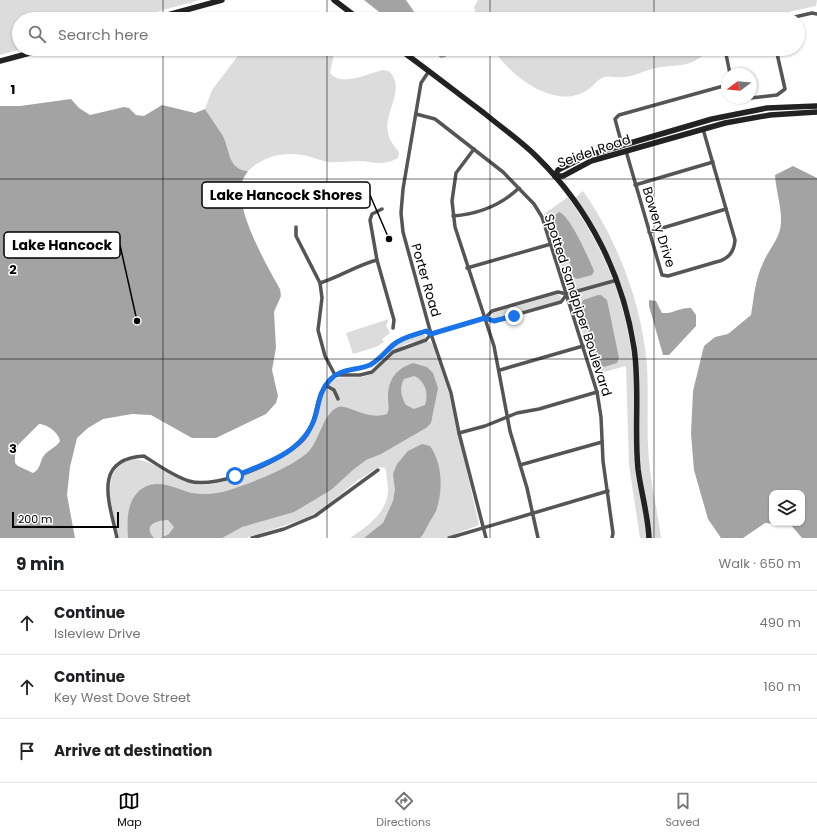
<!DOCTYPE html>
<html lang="en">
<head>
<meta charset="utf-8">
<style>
  :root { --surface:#fff; --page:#f2f2f2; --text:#202124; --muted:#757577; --line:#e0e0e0; --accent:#000 }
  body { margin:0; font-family:Poppins,sans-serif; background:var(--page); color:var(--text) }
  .controls { position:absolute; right:12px; bottom:12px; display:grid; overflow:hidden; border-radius:8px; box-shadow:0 1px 3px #0004 }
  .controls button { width:36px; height:36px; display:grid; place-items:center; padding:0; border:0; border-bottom:1px solid var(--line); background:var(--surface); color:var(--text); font:20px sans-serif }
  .compass { position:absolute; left:721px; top:68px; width:36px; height:36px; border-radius:50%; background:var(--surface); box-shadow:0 1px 3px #0004; rotate:254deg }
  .scale { position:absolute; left:12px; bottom:10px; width:107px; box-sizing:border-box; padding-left:4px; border:2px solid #000; border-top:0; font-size:11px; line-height:14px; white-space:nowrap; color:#000; -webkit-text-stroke:3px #fff; paint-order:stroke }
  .stop { position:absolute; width:12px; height:12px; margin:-9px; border:3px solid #1a73e8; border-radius:50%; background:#fff }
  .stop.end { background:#1a73e8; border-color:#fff; box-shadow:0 1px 4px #0008 }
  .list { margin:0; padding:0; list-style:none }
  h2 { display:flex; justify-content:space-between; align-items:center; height:52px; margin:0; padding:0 16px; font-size:17px }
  h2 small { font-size:13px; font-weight:400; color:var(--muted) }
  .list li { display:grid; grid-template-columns:26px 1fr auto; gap:12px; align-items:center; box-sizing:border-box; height:64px; padding:0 16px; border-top:1px solid var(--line) }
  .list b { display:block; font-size:15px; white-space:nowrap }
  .list p { margin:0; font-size:13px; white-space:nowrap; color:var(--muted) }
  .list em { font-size:13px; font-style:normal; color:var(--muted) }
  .icon { flex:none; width:22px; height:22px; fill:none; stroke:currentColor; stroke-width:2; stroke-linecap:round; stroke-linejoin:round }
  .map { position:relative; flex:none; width:817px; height:538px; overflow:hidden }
  .search { position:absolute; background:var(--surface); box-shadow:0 1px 3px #0004; left:12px; right:12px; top:12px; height:44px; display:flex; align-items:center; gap:10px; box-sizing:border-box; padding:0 14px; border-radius:22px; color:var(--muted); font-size:15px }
  .sheet { height:244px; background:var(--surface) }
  nav { display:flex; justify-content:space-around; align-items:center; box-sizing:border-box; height:56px; border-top:1px solid var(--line); background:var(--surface); font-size:11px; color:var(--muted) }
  nav a { display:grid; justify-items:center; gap:2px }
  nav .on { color:var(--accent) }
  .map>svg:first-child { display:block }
  .green { fill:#dcdcdc }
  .water { fill:#a3a3a3; fill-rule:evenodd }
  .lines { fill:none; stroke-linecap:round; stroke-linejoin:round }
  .street { stroke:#555; stroke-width:3.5 }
  .secondary { stroke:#222; stroke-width:5.5 }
  .route { stroke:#1a73e8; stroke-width:5 }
  .grid { fill:none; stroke:#000; stroke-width:1; stroke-opacity:0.55 }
  .labels { text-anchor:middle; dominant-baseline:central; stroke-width:3; stroke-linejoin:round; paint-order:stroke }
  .street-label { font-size:13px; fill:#000; stroke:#fff }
  .grid-label { font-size:13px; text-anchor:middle; font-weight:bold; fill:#000; stroke:#fff; stroke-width:3; stroke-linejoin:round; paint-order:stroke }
  .leader { fill:none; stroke:#000; stroke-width:1.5 }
  .callout-dot { fill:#000; stroke:#fff; stroke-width:1.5 }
  .callout { fill:#fff; stroke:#000; stroke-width:1.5 }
  .callout-label { font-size:14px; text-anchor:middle; font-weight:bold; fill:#000 }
</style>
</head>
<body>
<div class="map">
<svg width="817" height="538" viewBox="0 0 817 538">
  <rect width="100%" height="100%" fill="#fff"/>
  <g class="green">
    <path d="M0,0H200L130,19H19V49H22L0,55Z"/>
    <path d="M478,0H817L816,6L784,13L769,12L756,19H477L474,7Z"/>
    <path d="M243,49H335L330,73C341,87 367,74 383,70L389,71C407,89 383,112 388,133C389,140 395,147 399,152L398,158C385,166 374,162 360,161C349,161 339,163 329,162C322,161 315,158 308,156C285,151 265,155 248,171C228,170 230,150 223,136C217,127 211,118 205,109L212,90Z"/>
    <path d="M493,49H711C686,71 681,62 652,69C643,71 633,77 623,77C617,78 610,76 605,77C597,79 596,84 590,88C581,95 570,98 559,96C533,93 506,69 493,49Z"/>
    <path d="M583,191C618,241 642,304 647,366C649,397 646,429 649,460C651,486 658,512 661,538H649L638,471L634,349L617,280L574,199Z"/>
    <path d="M568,197C598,239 620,286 629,338C634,362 635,386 636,411C639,453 641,496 647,538H640L629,465L626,366L596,374L544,214Z"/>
    <path d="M558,294L561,297L560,301L495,320L491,317L493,313Z"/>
    <path d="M389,319L386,326L390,333L382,339L384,342L376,347L353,354L346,333Z"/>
    <path d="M423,334L426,336L424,339L406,344L390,353L388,352L400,342Z"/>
    <path d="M427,341L431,342L434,348L450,397L479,525L445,538H350C371,524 393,508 387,480C386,476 387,472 385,468L379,467L358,480L325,507L307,518L246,538H119C115,516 100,480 121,464C128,459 137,458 144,461C163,467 177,481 197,484C212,486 226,481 240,475C268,463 306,453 316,421C320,408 319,395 329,384C339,373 353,380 366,376C378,372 382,363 391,355C400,349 417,344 427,341Z"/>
  </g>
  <g class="water">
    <path d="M364,0H406L419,19H388Z"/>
    <path d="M428,49H447L446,57L441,58Z"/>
    <path d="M71,99L79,108L90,115L124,107L129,108L136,115L144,116L162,105L195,113L205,109C211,118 217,127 223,136C230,150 228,170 248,171C246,174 243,178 242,182C234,209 267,266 280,289L281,296L274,312L276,348L272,370L278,396L276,403L266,414L216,438H192L151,415L132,414L103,419L88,428L77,438L70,467L67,495L75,538H0V106H20ZM39,424C47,424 59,433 60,441C56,448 47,450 43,457C39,464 41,468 33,473L18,466L15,463V456L18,445Z"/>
    <path d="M793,166L817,178V538H802L791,525L765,523L743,538H721L708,519L694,470L691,434L693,391L704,346L715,337L728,334L751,315C754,297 755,280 763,263C767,253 775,244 779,233C785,215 776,194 775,175ZM772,493H802V523H772Z"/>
    <path d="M559,212C570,215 589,259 594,271L592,275L577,279L573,277L570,262L566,257L553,217Z"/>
    <path d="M598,295H601L607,300L619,358L617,363L604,367L599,363L581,305L583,300Z"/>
    <path d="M649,300L656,301L662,313C673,314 680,307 691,308L696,315V326L669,355H663L649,306Z"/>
    <path d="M413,363L427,367L433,373L438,388L431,423L426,428L381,454L366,460L354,469L331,490L294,512L242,527L222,538H161L169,534L174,527L168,520C157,520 142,525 154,538H128C127,521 126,499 143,488C158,478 177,489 192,493C202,495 213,494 223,492C244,486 295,467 310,450C320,438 323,414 338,407C347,403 366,421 387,414C390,408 388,404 388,398C388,379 396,369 413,363ZM414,376C425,380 429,394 425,405L414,409L406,405C401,397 399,388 404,379Z"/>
    <path d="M422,444L430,446C443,464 443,491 436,511C434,516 430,520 428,525C425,530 424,534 420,538H364L383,523L393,501L395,490L393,474L397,464L408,451Z"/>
  </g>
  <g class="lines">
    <g class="street">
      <path d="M786,19L812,13L817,14"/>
      <path d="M725,49L730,74"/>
      <path d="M429,71L421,83L403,189L401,213L403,232L431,334L451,393L459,433L486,538"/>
      <path d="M738,98H750"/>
      <path d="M751,98L777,95L785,89L776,49"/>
      <path d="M416,114L435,119L503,172L534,204L542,217L597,392L601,417L603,461L613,533L612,538"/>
      <path d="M622,145L615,119L619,115L727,85"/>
      <path d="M474,149L456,173L452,201L455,227L494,346L510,431L527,488L538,538"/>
      <path d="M626,151L662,275L668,276L716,262C728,259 734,253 735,240L703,129"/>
      <path d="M635,185L713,162"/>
      <path d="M382,209L372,214L370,220L377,260L394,320L393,328"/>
      <path d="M453,216C478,214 501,205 519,188"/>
      <path d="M296,227V236L320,283L322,298L318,330L325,356L335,375"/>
      <path d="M649,232L726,209"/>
      <path d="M467,268L551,244"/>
      <path d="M320,283C340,277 357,265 377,260"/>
      <path d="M485,318L494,321L561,302L567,294"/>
      <path d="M500,370L583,346"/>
      <path d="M336,375H360L372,372L393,352L426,340L431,334L485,318L492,311L558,292L567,294L617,280"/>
      <path d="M325,385L334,390L338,399"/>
      <path d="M459,433L485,426L517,413L539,409L597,392"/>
      <path d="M520,465L602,442"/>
      <path d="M117,538C110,504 91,459 144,456C158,465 173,476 189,481C217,490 291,459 307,435C318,418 315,397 328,382C340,368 354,371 369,365C379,361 385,352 392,345C402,337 415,335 426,331L431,334"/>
      <path d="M252,538L284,529L315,516L378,470"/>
      <path d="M449,538L608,491"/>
    </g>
    <g class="secondary">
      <path d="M334,0L359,19"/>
      <path d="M153,19L222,0"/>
      <path d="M399,49C428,70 456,92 484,113C502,128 521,141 537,157C590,209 623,276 634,348C640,388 634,429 638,469C641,492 648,515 649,538"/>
      <path d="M0,61L45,49"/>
      <path d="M555,176L558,170L586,156L712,119L767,108L817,106"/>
      <path d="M555,176H563L591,161L725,123L770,115L817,112"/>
    </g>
  </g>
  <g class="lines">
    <path class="route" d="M235,476C264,464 302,453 314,420C319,406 318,393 329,381C340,368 355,371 370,365C379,360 385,352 393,345C402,337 415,335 426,331L431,334L485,318L494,321L514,316"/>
  </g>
  <path class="grid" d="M163,0V19M327,0V19M490,0V19M654,0V19M163,49V538M327,49V538M490,49V538M654,49V538M0,179H817M0,359H817"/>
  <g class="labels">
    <g class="street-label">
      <text transform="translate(594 151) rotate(-19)">Seidel Road</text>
      <text transform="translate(659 227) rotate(73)">Bowery Drive</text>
      <text transform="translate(426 280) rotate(74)">Porter Road</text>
      <text transform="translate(578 305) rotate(72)">Spotted Sandpiper Boulevard</text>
    </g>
  </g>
  <g class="grid-label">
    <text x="13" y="94">1</text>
    <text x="13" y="274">2</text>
    <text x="13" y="453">3</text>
  </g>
  <path class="leader" d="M389 239L370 195M137 321L120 245"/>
  <g class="callout-dot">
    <circle cx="389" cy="239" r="4"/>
    <circle cx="137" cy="321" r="4"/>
  </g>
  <g class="callout">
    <rect x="202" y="182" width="168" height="26" rx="4"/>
    <rect x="4" y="232" width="116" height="26" rx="4"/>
  </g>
  <g class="callout-label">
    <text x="286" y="200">Lake Hancock Shores</text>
    <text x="62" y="250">Lake Hancock</text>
  </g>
</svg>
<div class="controls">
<button><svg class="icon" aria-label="layers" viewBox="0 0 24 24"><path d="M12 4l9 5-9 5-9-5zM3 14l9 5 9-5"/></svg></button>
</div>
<svg class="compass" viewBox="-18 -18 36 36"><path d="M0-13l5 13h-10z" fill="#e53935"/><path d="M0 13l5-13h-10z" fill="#757577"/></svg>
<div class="scale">200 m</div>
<div class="stop" style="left:235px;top:476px"></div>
<div class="stop end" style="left:514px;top:316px"></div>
<div class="search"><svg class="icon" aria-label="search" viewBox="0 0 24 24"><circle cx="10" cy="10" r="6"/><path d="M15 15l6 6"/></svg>Search here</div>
</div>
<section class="sheet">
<h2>9 min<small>Walk · 650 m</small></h2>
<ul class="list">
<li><svg class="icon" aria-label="ahead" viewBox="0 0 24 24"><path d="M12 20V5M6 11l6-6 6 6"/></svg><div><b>Continue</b><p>Isleview Drive</p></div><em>490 m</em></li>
<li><svg class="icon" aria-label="ahead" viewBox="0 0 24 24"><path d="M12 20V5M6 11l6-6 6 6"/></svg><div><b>Continue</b><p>Key West Dove Street</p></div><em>160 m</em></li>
<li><svg class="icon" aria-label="arrive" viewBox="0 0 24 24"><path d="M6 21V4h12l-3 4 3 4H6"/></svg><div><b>Arrive at destination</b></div></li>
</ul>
</section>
<nav>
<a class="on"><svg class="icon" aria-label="map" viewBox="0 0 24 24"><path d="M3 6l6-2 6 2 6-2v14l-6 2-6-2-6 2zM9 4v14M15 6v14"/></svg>Map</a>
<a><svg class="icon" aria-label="directions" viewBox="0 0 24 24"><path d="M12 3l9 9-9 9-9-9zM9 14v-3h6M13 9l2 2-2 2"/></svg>Directions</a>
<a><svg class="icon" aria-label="saved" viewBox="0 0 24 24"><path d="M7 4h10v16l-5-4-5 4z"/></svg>Saved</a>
</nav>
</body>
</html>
